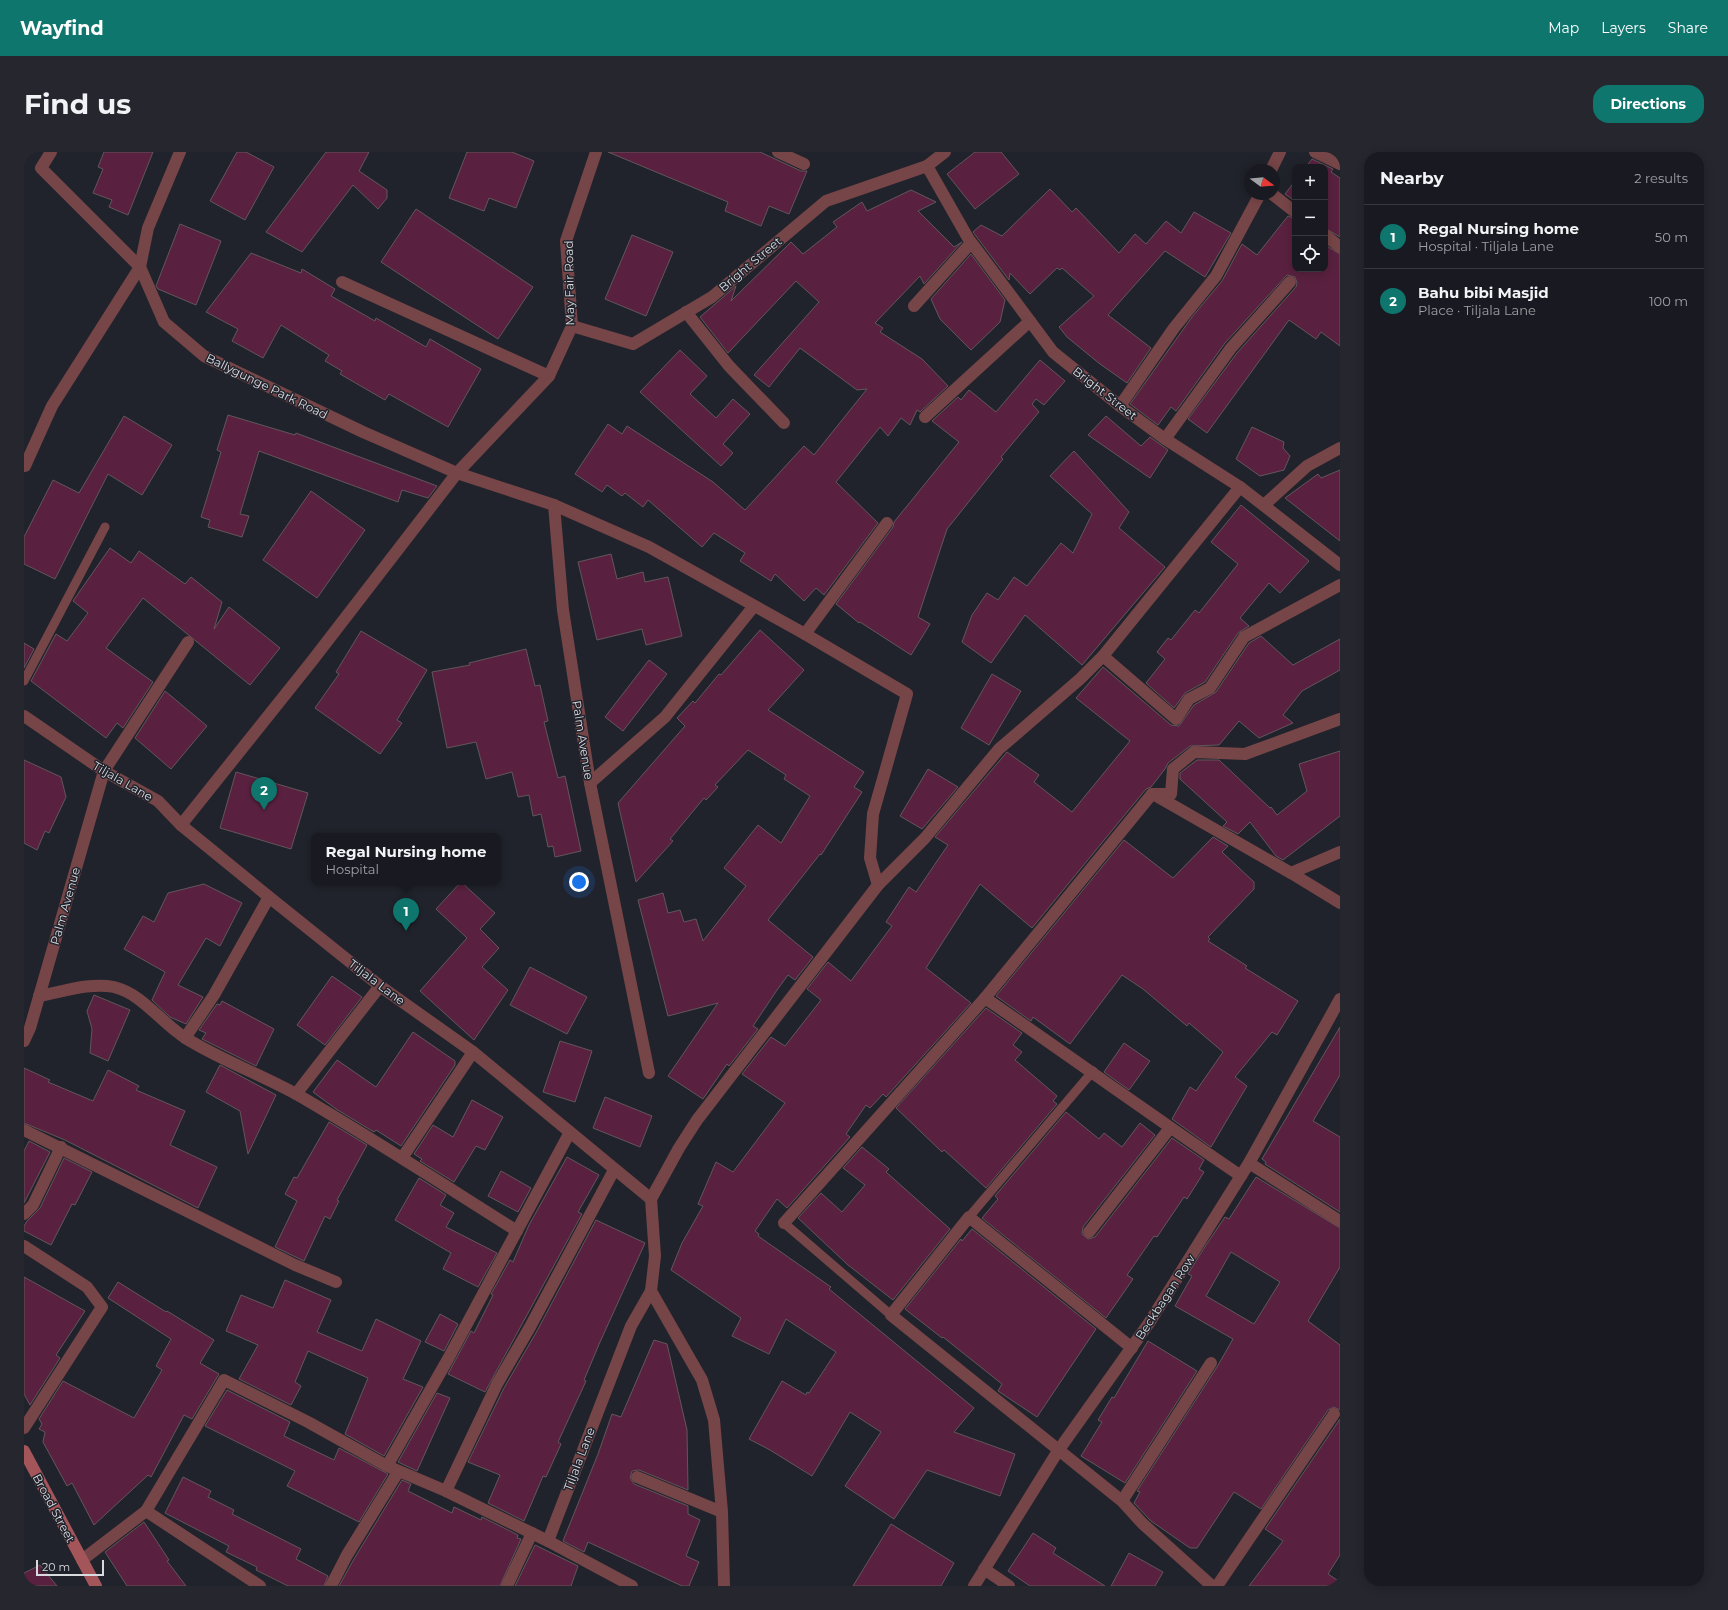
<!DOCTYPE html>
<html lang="en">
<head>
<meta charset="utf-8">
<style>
  :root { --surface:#191a21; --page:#26272e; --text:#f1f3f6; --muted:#9fa1a5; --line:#37383f; --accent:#0f766e }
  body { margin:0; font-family:Montserrat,sans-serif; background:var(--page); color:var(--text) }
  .controls { position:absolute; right:12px; top:12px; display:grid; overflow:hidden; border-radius:8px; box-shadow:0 2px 10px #0003 }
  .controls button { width:36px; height:36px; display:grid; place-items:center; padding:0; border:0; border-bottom:1px solid var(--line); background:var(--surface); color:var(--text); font:20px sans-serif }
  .compass { position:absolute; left:1220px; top:12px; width:36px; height:36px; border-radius:50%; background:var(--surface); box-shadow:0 2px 10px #0003; rotate:106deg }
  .scale { position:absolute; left:12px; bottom:10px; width:68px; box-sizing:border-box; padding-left:4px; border:2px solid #d8dadf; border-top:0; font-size:11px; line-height:14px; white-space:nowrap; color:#d8dadf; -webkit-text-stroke:3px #21232c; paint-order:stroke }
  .you { position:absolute; left:555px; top:730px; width:14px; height:14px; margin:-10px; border:3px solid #fff; border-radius:50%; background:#1a73e8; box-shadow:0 0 0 6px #1a73e833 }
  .badge { display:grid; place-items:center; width:26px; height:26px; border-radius:50%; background:var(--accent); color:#fff; font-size:13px; font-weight:700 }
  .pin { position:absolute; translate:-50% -33px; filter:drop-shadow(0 1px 2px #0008) }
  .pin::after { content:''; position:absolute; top:21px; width:14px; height:12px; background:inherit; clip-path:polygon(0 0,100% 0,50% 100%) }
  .popup { position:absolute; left:287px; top:681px; width:190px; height:52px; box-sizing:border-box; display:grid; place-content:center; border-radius:8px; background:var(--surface); filter:drop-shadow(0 1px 3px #0005); font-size:13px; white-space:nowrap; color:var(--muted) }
  .popup b { font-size:15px; color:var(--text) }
  .popup::after { content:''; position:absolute; left:50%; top:100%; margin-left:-8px; border:8px solid transparent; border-top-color:var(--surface) }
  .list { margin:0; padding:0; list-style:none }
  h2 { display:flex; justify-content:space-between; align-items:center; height:52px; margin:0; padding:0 16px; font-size:17px }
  h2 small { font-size:13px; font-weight:400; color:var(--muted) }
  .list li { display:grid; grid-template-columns:26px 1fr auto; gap:12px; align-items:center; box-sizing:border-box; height:64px; padding:0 16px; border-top:1px solid var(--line) }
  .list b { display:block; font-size:15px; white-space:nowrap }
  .list p { margin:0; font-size:13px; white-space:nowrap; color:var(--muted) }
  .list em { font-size:13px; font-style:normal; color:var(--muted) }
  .icon { flex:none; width:22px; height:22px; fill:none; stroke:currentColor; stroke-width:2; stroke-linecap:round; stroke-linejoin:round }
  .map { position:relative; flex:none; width:1316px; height:1434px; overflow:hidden; border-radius:16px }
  header { display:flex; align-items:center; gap:24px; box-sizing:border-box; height:56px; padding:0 20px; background:var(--accent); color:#fff }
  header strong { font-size:19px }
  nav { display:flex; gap:22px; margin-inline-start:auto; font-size:14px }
  .intro { display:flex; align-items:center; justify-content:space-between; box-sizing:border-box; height:96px; padding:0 24px }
  h1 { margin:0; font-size:28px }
  .button { padding:10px 18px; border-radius:16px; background:var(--accent); color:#fff; font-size:14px; font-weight:700 }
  main { display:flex; gap:24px; padding:0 24px }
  aside { flex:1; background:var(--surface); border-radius:16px; box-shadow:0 2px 10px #0003 }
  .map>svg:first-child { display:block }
  .building { fill:#59213f; stroke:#62565b; fill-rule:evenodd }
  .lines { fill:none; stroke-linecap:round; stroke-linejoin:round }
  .lane { stroke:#764547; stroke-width:9 }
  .street { stroke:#764547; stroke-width:12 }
  .secondary { stroke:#a3555a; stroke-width:12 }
  .labels { text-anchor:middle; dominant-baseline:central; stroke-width:3; stroke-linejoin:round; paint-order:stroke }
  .street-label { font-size:12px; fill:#d8dadf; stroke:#21232c }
</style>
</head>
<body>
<header>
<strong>Wayfind</strong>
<nav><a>Map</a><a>Layers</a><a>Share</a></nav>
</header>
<div class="intro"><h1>Find us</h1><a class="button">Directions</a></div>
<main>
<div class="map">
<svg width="1316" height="1434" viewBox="0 0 1316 1434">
  <rect width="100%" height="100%" fill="#21232c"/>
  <g class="building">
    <path d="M80,0H129L104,63L85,55L88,48L69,41L79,17L74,15Z"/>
    <path d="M213,0H222L250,15L221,68L186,49Z"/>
    <path d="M302,0H345L335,19L363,38V46L354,57L329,33L278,100L242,80Z"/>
    <path d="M443,0H488L510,9L492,56L465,46L460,59L425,46Z"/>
    <path d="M584,0H736L777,19H783L765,62L745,54L737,74L701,59L704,50Z"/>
    <path d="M951,0H977L995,22L951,57L923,22Z"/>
    <path d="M1288,7L1309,17L1307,20L1316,26V85L1301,76V15H1282Z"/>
    <path d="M1271,29V49L1261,42Z"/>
    <path d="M1026,37L1048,60L1052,56L1095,101L1111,82L1122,92L1142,69L1157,81L1170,60L1207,81L1181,125L1141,99L1084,163L1127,196L1103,231L1076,212L1043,185L1035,175L1070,144L1038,116L1036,118L1033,116L1006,142L986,121L985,128L949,80L957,73L978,84Z"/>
    <path d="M887,38L912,50L894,59L930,95L938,90L900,132L896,124L851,171L859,176L856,180L898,207L924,234L896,260L893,258L886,273L877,266L864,284L856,275L812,330L854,371L800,443L792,436L780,449L751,422L747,429L716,409L721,401L690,381L678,395L624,348L619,355L601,341L598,344L583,333L578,340L551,322L584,272L598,282L603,274L689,330L721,358L780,294L790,303L843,237L833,238L776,196L745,235L730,223L795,150L772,129L704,201L676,165L712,134L707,149L767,90L779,102L813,75L809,70L838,50L843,59Z"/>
    <path d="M392,57L509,135L474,187L357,110Z"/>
    <path d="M1264,64L1271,67V117H1301V93L1316,102V194L1297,180L1292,187L1265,168L1183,281L1164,267L1213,201L1272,135L1273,131L1271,125L1263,123L1201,191L1152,259L1147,255L1134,273L1106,252L1168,165L1198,129L1218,92L1233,103Z"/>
    <path d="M156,72L197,89L172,153L134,137L132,134Z"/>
    <path d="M608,83L649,100L622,164L581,147Z"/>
    <path d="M227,101L277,121L278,117L311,137L307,144L351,169L352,166L402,195L406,187L457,217L424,275L365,242L361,248L316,222L318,219L301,209L305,203L257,173L239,206L208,189L214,177L182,160Z"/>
    <path d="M947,102L981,148L976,170L947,198L916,167L907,147Z"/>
    <path d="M656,198L683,224L666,242L692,266L709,247L726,262L699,292L709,301L697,314L616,240Z"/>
    <path d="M1016,208L1041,229L1020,253L1012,247L1008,252L1015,260L977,305L979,307L923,377L894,465L906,472L887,503L836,470L835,471L812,452L869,375L870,370L935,290L908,269L934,245L937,248L945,238L972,260Z"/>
    <path d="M204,263L271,283L272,281L413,334L404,346L378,338L374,350L235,299L216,362L225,364L218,385L184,375L186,368L177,365L197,300L193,298Z"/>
    <path d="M100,264L148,293L118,343L84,322L31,427L0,412V385L29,328L55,341Z"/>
    <path d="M1082,264L1117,294L1126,285L1144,298L1126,326L1064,283Z"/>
    <path d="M1228,275L1260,290L1259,296L1266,304L1260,318L1236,324L1212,307Z"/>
    <path d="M1050,299L1105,360L1095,376L1141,415L1058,513L1001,463L967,511L938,490L948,463L963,441L974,448L990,425L1003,434L1037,391L1049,401L1068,362L1026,324Z"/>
    <path d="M1316,318V389L1261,346L1294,322L1297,326Z"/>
    <path d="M287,339L341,378L293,446L239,408Z"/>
    <path d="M1217,353L1285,409L1256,441L1245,431L1216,466L1225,474L1214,481L1181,530L1161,541L1150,556L1122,531L1141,507L1133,500L1144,486L1147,488L1171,458L1175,461L1214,412L1187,390Z"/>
    <path d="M86,396L107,411L115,399L161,432L167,425L198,450L190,477L205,455L256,496L226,533L119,446L82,496L129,530L99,576L93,571L82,586L7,529L32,482L43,489L64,461L49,449Z"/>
    <path d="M587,402L593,427L619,420L621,430L644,425L658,484L622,493L618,477L573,488L554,410Z"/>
    <path d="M736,478L780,518L744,558L840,620L830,635L838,640L797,703L796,702L744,768L789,805L771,828L764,823L753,838L729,874L734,877L705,914L703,912L679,947L644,924L694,851L644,864L614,748L639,741L644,761L656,758L660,770L672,767L679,789L722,734L700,716L734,673L757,691L786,644L760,627L762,623L724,598L691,633L694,635L682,648L680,646L646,687L649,689L612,730L594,651L661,574L653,566L669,549L671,551L695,522L697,523Z"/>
    <path d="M337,479L403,518L373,568L378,571L356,602L291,556L315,522L312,520Z"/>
    <path d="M1237,484L1269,513L1316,487V518L1278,539L1259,563L1269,571L1235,586L1215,569L1195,593L1166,594L1144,611L1141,617L1127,635L1122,637L1008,776L956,732L902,816L947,851L862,945L859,942L846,956L842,953L822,982L826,985L763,1056L753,1047L731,1079L735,1082L734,1084L807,1135L805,1137L950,1256L930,1280L991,1302L976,1344L903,1318L870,1367L821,1334L857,1280L826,1260L788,1324L746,1298L725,1287L758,1229L782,1243L783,1240L785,1241L812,1200L762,1167L745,1202L708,1184L717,1166L647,1118L658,1091L679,1054L674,1052L692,1010L709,1020L761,951L718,922L747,885L761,894L797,848L783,837L804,810L827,829L868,774L862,770L885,735L892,740L924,693L911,685L983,600L1015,623L1010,630L1048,660L1106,589L1052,546L1079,515L1147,573L1155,574L1170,553L1192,540L1225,491Z"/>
    <path d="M0,491L10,497L0,516Z"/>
    <path d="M502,497L511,534L516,533L524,569L520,570L534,626L541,624L557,699L531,705L529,694L524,695L517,662L509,664L505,643L494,645L488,620L462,627L452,590L423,596L408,520L446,513L445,511Z"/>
    <path d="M625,508L643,522L599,579L581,565Z"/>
    <path d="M968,522L997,539L965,593L937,576Z"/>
    <path d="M141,539L183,574L147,617L111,586Z"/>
    <path d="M1316,599V664L1259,708L1252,704L1226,670L1214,682L1199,674L1203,670L1156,627V621L1173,608H1195L1246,656L1247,655L1253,663L1283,639L1275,612Z"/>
    <path d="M0,608L37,625L42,645L25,681L21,679L13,698L0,691Z"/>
    <path d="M904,617L934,635L898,677L876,664Z"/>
    <path d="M212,620L284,641L267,697L196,676Z"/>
    <path d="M1189,685L1204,694L1198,700L1230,730V737L1184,785L1186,787L1184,789L1223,814L1221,816L1274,849L1253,883L1248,880L1211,925L1223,934L1187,995L1148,967L1166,935L1172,939L1199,900L1165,871L1163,874L1119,837L1098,823L1046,892L1009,865L1007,869L972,844L1100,688L1149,726Z"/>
    <path d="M437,730L471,761L456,777L475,796L458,815L484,838L450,888L396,839L443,786L412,757Z"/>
    <path d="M180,732L218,751L196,794L182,786L154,833L179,845L162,872L146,865L128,848L141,820L100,797L119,764L130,770L144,741Z"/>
    <path d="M506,815L563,845L543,882L486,853Z"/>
    <path d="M308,824L338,845L301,893L273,873Z"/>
    <path d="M70,843L106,858L84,909L66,901L68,877L63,859Z"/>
    <path d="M198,849L250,877L232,914L178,887L182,881L175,878L193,852L196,853Z"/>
    <path d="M962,856L998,881L989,893L998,900L991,908L1033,944L1029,949L1033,952L962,1036L920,998L918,1000L872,956Z"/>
    <path d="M1316,875V923L1289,969L1316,985V1060L1241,1012L1242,1010L1238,1007Z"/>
    <path d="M389,880L431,909V913L377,994L352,978L350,980L312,957L289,940L313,908L352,935Z"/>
    <path d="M536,889L568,899L551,950L519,940Z"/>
    <path d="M1100,891L1126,909L1105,938L1080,920Z"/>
    <path d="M196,913L252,943L224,1002L216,959L182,940Z"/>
    <path d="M0,916L26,928L24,930L69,949L84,918L115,934L112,938L161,959L146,993L193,1015L174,1056L41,988L0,971Z"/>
    <path d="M581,945L628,964L616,995L569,976Z"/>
    <path d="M448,948L479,965L461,998L452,994L430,1030L396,1009L398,1007L390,1002L409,973L429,985Z"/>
    <path d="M1042,960L1075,987L1080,981L1098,995L1116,971L1131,983L1059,1075L1058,1082L1064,1087L1071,1085L1148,986L1180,1008L1175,1017L1180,1020L1163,1047L1160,1045L1133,1085L1130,1084L1103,1123L1109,1127L1082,1166L958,1066L974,1047L971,1044Z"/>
    <path d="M305,970L343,993L313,1048L315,1049L306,1067L301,1064L280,1109L251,1095L273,1049L261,1042L270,1025L273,1026Z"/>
    <path d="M5,989L26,1000L0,1051V999Z"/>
    <path d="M838,995L865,1017L862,1020L926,1077L869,1148L824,1113L774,1066L797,1041L818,1060L841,1033L819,1016Z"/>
    <path d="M543,1005L575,1023L554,1060L558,1062L461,1240L424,1222L447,1179L450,1181L469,1143L467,1142L486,1108L489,1110L505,1073Z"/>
    <path d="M40,1006L68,1020L51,1053L48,1052L27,1093L0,1079V1074L3,1069L16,1056Z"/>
    <path d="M477,1019L507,1036L494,1060L464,1044Z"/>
    <path d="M1232,1025L1316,1076V1115L1284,1169L1316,1193V1258L1310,1255L1304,1258L1237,1357L1210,1340L1173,1396H1166L1127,1369L1110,1351L1116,1340L1113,1339L1193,1215L1209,1187L1151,1154L1168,1124L1164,1122L1182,1093L1201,1065L1205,1067ZM1207,1100L1256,1130L1230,1172L1182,1144Z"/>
    <path d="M395,1026L422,1043L416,1053L430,1061L422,1075L473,1101L454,1135L419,1117L427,1101L371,1068Z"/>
    <path d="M572,1068L621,1091L576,1190L560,1228L562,1229L534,1290L537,1292L522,1325L519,1324L500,1369L464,1351L476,1323L444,1310L480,1236L513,1179Z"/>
    <path d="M948,1077L1072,1177L1013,1265L974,1239L978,1232L919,1185L918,1186L881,1157L937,1087L938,1089Z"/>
    <path d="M0,1125L61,1159L32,1203L36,1206L6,1253L0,1242Z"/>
    <path d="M261,1128L307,1148L293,1180L338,1199L352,1167L397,1189L379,1227L399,1235L360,1304L321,1282L344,1226L284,1199L271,1230L277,1234L267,1253L215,1227L234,1193L202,1179L217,1143L249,1156Z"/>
    <path d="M94,1130L142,1160L143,1159L190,1188L176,1211L195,1222L168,1267L160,1263L127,1325L124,1323L70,1373L48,1331L43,1334L19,1290L21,1280L15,1277L18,1272L15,1267L39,1229L110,1266L138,1218L132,1214L147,1187L84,1146Z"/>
    <path d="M416,1162L434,1172L420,1199L401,1190Z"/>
    <path d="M630,1188L643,1192L663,1278L664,1338L615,1318L608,1319L606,1326L610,1332L664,1354V1362L676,1368L662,1404L675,1410L665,1434H658L564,1390L560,1400L539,1389L574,1302L588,1262L597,1265Z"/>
    <path d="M1124,1189L1173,1219L1101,1331L1057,1304L1078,1270L1074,1268L1088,1245L1090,1246Z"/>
    <path d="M203,1238L266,1270L260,1284L310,1308L315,1296L364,1322L335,1370L263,1334L271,1319L181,1274Z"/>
    <path d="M413,1241L426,1246L393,1319L374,1310Z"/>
    <path d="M1316,1267V1403L1304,1422L1316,1430V1434H1225L1259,1389L1241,1377Z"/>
    <path d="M159,1325L187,1339L184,1345L210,1358L208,1362L277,1397L272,1407L304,1424L300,1434H264L232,1418L233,1415L202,1400L205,1394L141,1361Z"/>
    <path d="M378,1328L387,1332L384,1339L428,1361L430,1355L457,1368L458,1365L494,1383L493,1386L497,1387L476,1434H315L330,1407Z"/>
    <path d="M120,1370L145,1408L143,1409L162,1434H103L81,1400Z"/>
    <path d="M867,1372L930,1411L917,1434H829Z"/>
    <path d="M1009,1381L1032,1396L1029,1401L1081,1434H1006L984,1419Z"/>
    <path d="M511,1393L554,1414L547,1434H491Z"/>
    <path d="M1105,1401L1139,1420L1131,1434H1087Z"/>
    <path d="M16,1413L33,1434H0V1421Z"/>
  </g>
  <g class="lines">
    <g class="lane">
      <path d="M0,529L81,375"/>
      <path d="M945,1065L1069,919"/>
      <path d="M760,1071L867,1163"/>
    </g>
    <g class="street">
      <path d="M156,0L124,76L116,115L140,170L180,204L339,280L433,321L530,353L539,458L566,631L625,921"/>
      <path d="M754,0L780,12"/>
      <path d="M1291,0L1316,12"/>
      <path d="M903,14L944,86L1029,200L1096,254L1141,287L1216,335L1316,413"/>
      <path d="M1247,18L1256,0"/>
      <path d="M1248,42L1271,60"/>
      <path d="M1301,83L1316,95"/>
      <path d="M318,130L525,224"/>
      <path d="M890,154L947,91"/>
      <path d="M662,160L705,214L760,271"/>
      <path d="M548,174L609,192L688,145L802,49L903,14L921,0"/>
      <path d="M1096,254L1150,176L1192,124L1236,42"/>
      <path d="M901,265L1006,169"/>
      <path d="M1141,287L1207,196L1266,130"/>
      <path d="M1,314L28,254L116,115L17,16L27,0"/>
      <path d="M530,353L625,395L781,482L883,542L849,662L846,706L854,733"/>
      <path d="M1240,353L1283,314L1316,296"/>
      <path d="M781,482L863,371"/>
      <path d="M1079,504L1152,567L1165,547L1186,536L1220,485L1316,433"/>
      <path d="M0,564L80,619L134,649L157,673L245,745L356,834L449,900L627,1047L631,1104L627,1139L678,1228L690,1268L698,1360L700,1434"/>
      <path d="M566,631L641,565L730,454"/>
      <path d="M1128,642H1147L1149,617L1170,600L1221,602L1316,567"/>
      <path d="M1129,642L1267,721L1316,751"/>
      <path d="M157,673L288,509L433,321L525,224L548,174L542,89L572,0"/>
      <path d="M1267,721L1316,700"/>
      <path d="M15,844C38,840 66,830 90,835C119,842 138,872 163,887C199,909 238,923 274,943C348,986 420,1033 493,1079"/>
      <path d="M961,846C1047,905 1131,966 1217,1024"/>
      <path d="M161,886L190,843L245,745"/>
      <path d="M0,889L6,876L80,619L164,490"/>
      <path d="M272,942L356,834"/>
      <path d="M0,978L271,1113L312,1130"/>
      <path d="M378,1006L449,900"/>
      <path d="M1225,1011L1316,1069"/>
      <path d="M627,1047L655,996L673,968L854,733L901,686L975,597L1056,527L1079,504L1216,335"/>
      <path d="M0,1062L9,1053L37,995"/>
      <path d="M760,1071L961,846L1128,642"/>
      <path d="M1065,1080L1146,976"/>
      <path d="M0,1094L63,1135L78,1155L0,1276"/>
      <path d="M1108,1196L945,1065L867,1163L1098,1349L1118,1371L1188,1434"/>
      <path d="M363,1314L424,1207L546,980"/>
      <path d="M613,1325L698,1360"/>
      <path d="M422,1339L473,1232L506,1175L590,1018"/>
      <path d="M1098,1349L1187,1211"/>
      <path d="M122,1359L236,1434"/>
      <path d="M58,1408L122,1359L200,1228L284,1270L363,1314L422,1339L524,1389"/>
      <path d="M960,1417L985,1434"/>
      <path d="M307,1434L323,1403L374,1320"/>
      <path d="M483,1434L508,1381"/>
      <path d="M608,1434L524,1389L607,1174L627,1139"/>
      <path d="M950,1434L1034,1299L1125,1171L1225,1011L1316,847"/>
      <path d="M1193,1434L1310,1262"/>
    </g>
    <path class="secondary" d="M0,1299L72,1434"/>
  </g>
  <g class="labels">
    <g class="street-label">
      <text transform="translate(726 112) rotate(-40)">Bright Street</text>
      <text transform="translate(545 131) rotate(-91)">May Fair Road</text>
      <text transform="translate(243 234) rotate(26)">Ballygunge Park Road</text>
      <text transform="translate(1081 241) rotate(38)">Bright Street</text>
      <text transform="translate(559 588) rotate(81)">Palm Avenue</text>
      <text transform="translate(99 629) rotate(30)">Tiljala Lane</text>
      <text transform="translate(41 754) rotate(-74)">Palm Avenue</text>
      <text transform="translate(353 830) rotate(37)">Tiljala Lane</text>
      <text transform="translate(1141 1145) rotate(-57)">Beckbagan Row</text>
      <text transform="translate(555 1307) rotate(-69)">Tiljala Lane</text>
      <text transform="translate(30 1356) rotate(62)">Broad Street</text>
    </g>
  </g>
</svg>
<div class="controls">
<button>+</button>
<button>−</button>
<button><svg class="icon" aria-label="locate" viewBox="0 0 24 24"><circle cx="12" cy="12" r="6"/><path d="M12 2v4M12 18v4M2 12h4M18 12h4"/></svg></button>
</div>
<svg class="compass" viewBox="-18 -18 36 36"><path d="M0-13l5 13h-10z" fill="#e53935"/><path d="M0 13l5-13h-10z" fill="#9fa1a5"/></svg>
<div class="scale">20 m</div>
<div class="you"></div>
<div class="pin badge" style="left:382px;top:779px">1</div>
<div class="popup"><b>Regal Nursing home</b>Hospital</div>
<div class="pin badge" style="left:240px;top:658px">2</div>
</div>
<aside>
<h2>Nearby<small>2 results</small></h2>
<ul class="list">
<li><span class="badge">1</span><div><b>Regal Nursing home</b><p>Hospital · Tiljala Lane</p></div><em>50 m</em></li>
<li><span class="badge">2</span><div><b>Bahu bibi Masjid</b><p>Place · Tiljala Lane</p></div><em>100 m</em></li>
</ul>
</aside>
</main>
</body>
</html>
